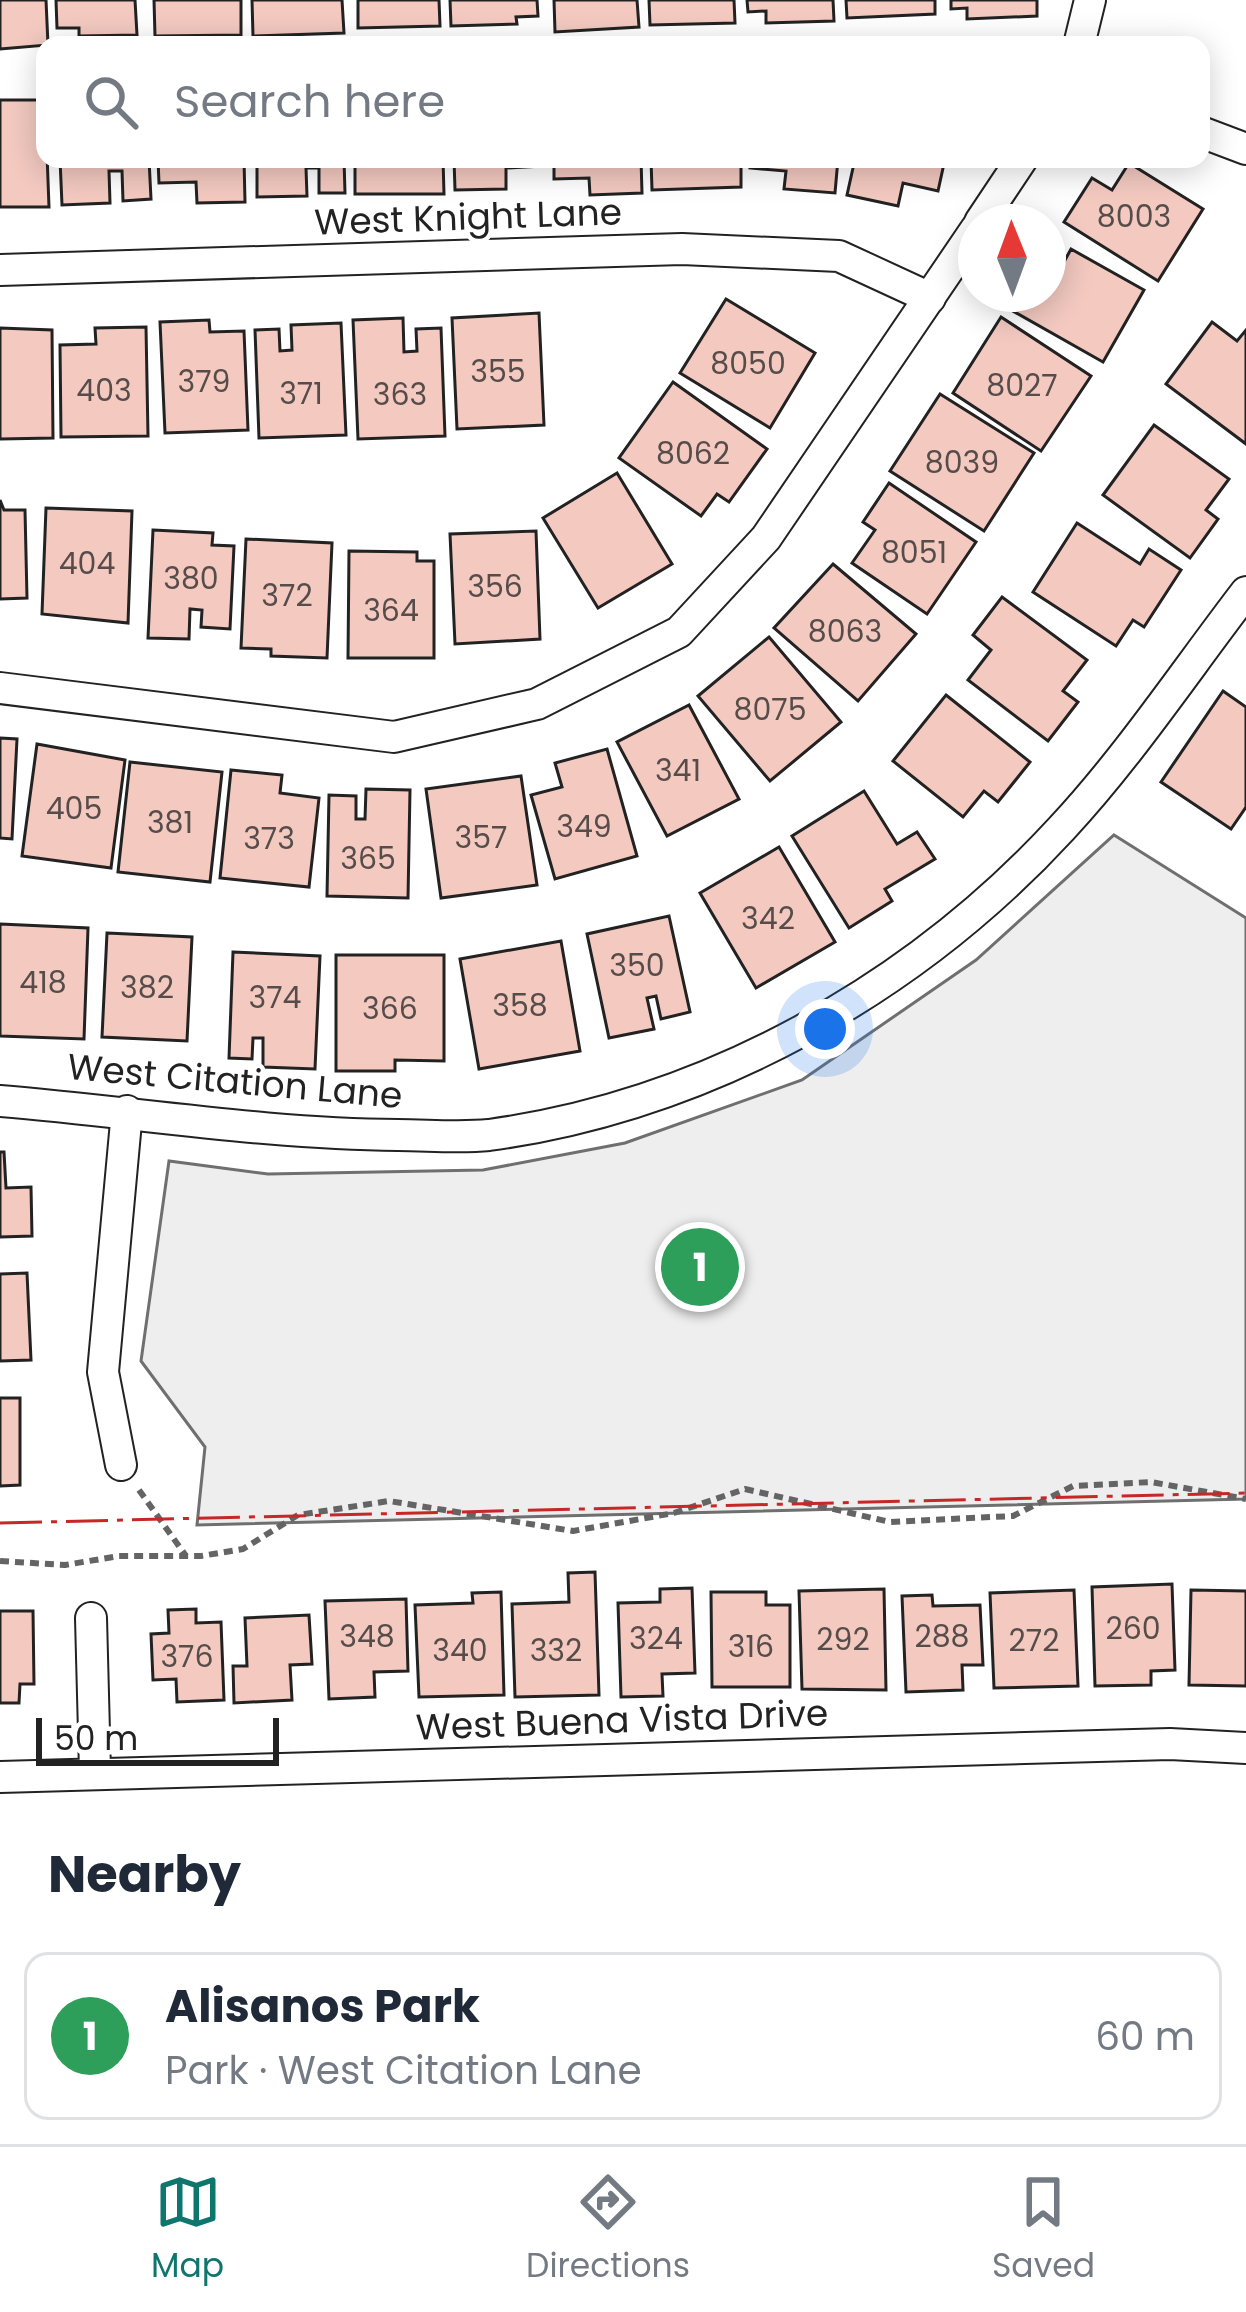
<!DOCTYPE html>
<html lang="en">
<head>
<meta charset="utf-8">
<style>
  :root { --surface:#fff; --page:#f6f6f7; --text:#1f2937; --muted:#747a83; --line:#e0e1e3; --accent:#0f766e }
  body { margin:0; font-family:Poppins,sans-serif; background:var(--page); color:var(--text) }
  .compass { position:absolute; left:958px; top:204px; width:108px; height:108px; border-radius:50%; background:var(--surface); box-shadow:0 6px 30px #0003; rotate:359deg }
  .scale { position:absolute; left:36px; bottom:30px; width:243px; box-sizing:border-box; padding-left:12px; border:6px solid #222; border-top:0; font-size:33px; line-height:42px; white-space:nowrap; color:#222; -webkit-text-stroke:9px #fff; paint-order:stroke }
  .you { position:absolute; left:825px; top:1029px; width:42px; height:42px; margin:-30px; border:9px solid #fff; border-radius:50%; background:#1a73e8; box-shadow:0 0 0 18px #1a73e833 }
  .badge { display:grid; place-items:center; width:78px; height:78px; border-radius:50%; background:var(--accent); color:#fff; font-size:39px; font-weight:700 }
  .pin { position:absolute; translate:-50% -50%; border:6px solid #fff; box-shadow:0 3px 12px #0006 }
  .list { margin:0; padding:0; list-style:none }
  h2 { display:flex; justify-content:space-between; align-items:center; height:156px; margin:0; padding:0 48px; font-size:51px }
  h2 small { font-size:39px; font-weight:400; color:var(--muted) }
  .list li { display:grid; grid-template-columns:78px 1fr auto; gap:36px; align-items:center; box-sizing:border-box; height:168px; margin:0 24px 24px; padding:0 24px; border:3px solid var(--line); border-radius:24px }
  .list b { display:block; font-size:45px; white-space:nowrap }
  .list p { margin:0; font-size:39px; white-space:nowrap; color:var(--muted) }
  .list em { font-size:39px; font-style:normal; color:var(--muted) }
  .icon { flex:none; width:66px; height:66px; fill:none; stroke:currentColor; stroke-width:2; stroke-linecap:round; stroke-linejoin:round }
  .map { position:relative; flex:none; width:1246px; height:1796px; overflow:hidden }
  .search { position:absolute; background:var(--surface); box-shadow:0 6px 30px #0003; left:36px; right:36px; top:36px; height:132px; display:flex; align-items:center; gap:30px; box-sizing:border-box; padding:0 42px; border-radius:24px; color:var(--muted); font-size:45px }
  .sheet { height:348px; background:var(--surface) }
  nav { display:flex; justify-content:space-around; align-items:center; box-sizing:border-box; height:168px; border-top:3px solid var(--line); background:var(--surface); font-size:33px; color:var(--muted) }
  nav a { display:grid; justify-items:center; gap:6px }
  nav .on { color:var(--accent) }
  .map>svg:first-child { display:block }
  .park { fill:#eee; stroke:#6f6f6f; stroke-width:3 }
  .building { fill:#f3c9c0; stroke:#222; stroke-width:3 }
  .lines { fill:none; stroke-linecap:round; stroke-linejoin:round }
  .minor-casing { stroke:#222; stroke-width:34 }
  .path { stroke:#646464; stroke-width:6; stroke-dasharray:9 6; stroke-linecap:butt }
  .minor { stroke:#fff; stroke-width:30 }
  .power { stroke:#c62828; stroke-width:3; stroke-dasharray:42 9 6 9; stroke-linecap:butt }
  .labels { text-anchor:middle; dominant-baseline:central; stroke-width:9; stroke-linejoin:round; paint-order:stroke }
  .number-label { font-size:30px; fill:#564c4a }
  .street-label { font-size:36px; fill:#222; stroke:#fff }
</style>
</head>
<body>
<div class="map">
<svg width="1246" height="1796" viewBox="0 0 1246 1796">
  <rect width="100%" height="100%" fill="#fff"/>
  <path class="park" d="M1114,835L1246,918V1499L197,1525L205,1447L141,1361L169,1161L268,1174L483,1170L625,1143L802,1080L976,960Z"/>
  <g class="building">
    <path d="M0,0H46L48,45L0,49Z"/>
    <path d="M56,0H135L137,35L79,36V28H57Z"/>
    <path d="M154,0H241V35L155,36Z"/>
    <path d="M252,0H342L344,33L253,36Z"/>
    <path d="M358,0H439L440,26L358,28Z"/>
    <path d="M450,0H537L538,16L516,17L517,24L451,26Z"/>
    <path d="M554,0H637L639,27L555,32Z"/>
    <path d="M649,0H734L735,23L650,25Z"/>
    <path d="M747,0H833L834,21L766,23V11L748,12Z"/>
    <path d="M846,0H935V14L847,18Z"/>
    <path d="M951,0H1037V16L967,19V8L951,9Z"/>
    <path d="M0,100H45L49,207H0Z"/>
    <path d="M60,159H149L151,199L123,201L122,171H109L110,203L62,205Z"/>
    <path d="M158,159H244L245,202L197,203L196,182L159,183Z"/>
    <path d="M257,159H344L345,193H319V168H306L307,196L257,197Z"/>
    <path d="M355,159H443L444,194H355Z"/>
    <path d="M454,159H542V166L506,168V189L455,190Z"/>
    <path d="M554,159H641L642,193L590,195L589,178L554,179Z"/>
    <path d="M651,159H741V187L652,190Z"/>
    <path d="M751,159H838L835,193L784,189L786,171L750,168Z"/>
    <path d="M855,159H945L938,191L903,183L898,206L847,195Z"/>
    <path d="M1129,163L1203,209L1158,281L1064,222L1092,178L1112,190Z"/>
    <path d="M1071,249L1144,290L1103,362L1004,306L1011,294H1048V270L1057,275Z"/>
    <path d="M726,299L815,353L770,428L680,373Z"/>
    <path d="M539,313L544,425L457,429L452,318Z"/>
    <path d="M1001,317L1091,376L1041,451L953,393Z"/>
    <path d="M403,318L404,352L417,351L416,329L441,328L445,436L358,439L353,320Z"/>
    <path d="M209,320L210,332L244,331L248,430L165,433L160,322Z"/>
    <path d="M1212,322L1237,341L1246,330V444L1166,384Z"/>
    <path d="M341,323L346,435L259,438L255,330L279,329L280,351L292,350L291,325Z"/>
    <path d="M146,327L148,436L61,437L60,345L96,344L95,328Z"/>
    <path d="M0,328L52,330L53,438L0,439Z"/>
    <path d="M673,382L767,449L729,502L717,494L701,516L619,458Z"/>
    <path d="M940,394L1034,453L984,531L890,471Z"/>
    <path d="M1154,425L1229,479L1206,510L1218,519L1190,558L1103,495Z"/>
    <path d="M617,473L672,564L598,608L543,518Z"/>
    <path d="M889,483L976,542L927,614L852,563L875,530L863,522Z"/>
    <path d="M0,500L4,510H25L27,598L0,599Z"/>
    <path d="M46,508L132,511L128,623L42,614Z"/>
    <path d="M1077,523L1140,564L1149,549L1181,570L1144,627L1133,620L1116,646L1033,592Z"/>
    <path d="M153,530L213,533L212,545L234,546L230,629L201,627L202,610L190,609L189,639L148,638Z"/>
    <path d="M536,531L540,639L455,644L450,534Z"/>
    <path d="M246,539L332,543L327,658L271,656V649L241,648Z"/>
    <path d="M349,551L417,552V561H434V658H348Z"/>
    <path d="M833,564L916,634L858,701L774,628Z"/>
    <path d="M1002,597L1087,660L1063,691L1078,702L1048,741L968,680L991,650L973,635Z"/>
    <path d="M769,637L841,722L770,781L698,696Z"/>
    <path d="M1223,691L1246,707V807L1231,829L1161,782Z"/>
    <path d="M946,695L1030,762L998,802L984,791L963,817L893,761Z"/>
    <path d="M689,705L739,799L667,836L617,742Z"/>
    <path d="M0,738L17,739L12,839L0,838Z"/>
    <path d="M37,744L125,760L111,868L22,856Z"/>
    <path d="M607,749L637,856L555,879L531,795L562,787L555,763Z"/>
    <path d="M130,762L222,772L210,882L118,872Z"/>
    <path d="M231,770L282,775L280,793L319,798L309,887L220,878Z"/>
    <path d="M521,776L537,885L441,898L426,789Z"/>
    <path d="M366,789L410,790L408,898L327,896L329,795L356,796V819H365Z"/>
    <path d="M864,791L897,844L917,832L935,859L885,889L892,901L849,928L792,836Z"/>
    <path d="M779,847L835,942L756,988L700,893Z"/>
    <path d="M669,916L690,1012L661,1019L656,996L647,998L654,1029L609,1038L587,934Z"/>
    <path d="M0,924L88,928L84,1039L0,1036Z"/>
    <path d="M107,933L192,937L187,1041L102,1037Z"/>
    <path d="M561,941L580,1051L479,1069L460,959Z"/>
    <path d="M233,952L320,956L315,1069L263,1067V1038H253L252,1059L229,1058Z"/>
    <path d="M336,955H444V1061L395,1060V1071H336Z"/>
    <path d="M0,1152H4L6,1188L31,1187L32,1236L0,1237Z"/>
    <path d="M27,1273L31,1360L0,1361V1274Z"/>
    <path d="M0,1398H20V1485L0,1486Z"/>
    <path d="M595,1572L599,1695L515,1697L512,1604L569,1602L568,1573Z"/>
    <path d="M1172,1584L1175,1670L1151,1671V1685L1095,1686L1092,1587Z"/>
    <path d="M692,1588L695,1673L662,1674L663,1696L621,1697L618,1603L660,1602V1589Z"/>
    <path d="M884,1589L886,1690L802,1689L799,1591Z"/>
    <path d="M1074,1590L1078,1686L994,1688L990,1593Z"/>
    <path d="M1191,1590L1246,1591V1686L1189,1685Z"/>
    <path d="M501,1592L504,1695L419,1697L415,1605L473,1603L472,1593Z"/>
    <path d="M711,1592H766V1605H790V1687H712Z"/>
    <path d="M932,1595L933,1606L980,1605L983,1665H962L963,1690L906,1692L902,1596Z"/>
    <path d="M406,1599L408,1671L374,1672L375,1697L329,1699L325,1601Z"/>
    <path d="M196,1609V1623L221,1622L224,1700L177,1702L176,1679L153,1680L151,1634L169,1633L168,1610Z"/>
    <path d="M0,1611H33L34,1684H20L19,1703H0Z"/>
    <path d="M309,1615L312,1664L290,1665L292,1700L234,1703L233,1666H247L245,1618Z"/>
  </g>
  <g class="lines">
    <g class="minor-casing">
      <g id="minor">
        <path d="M1079,45L1090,0"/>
        <path d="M1201,132L1246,149"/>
        <path d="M980,222L1022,159"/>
        <path d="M0,270L682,249L839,256L930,298"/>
        <path d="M0,688L394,737L537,704L679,632L766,538L976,229"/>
        <path d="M0,1101C133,1112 265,1134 398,1135C427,1135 459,1138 489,1135C707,1105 913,990 1062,828C1129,756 1186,670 1246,592"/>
        <path d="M121,1465L103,1372L127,1111"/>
        <path d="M91,1618L95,1771"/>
        <path d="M0,1777L1170,1744L1246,1748"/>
      </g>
    </g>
    <g class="path">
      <path d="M139,1490L186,1556"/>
      <path d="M0,1561L65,1565L119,1556H201L243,1549L298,1515L389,1501L573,1531L674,1513L745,1489L890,1522L1013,1516L1073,1486L1151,1482L1246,1499"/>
    </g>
    <use href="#minor" class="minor"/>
    <path class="power" d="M0,1523L1246,1493"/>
  </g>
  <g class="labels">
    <g class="number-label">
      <text x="1134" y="216">8003</text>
      <text x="748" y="363">8050</text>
      <text x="498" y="371">355</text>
      <text x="204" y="381">379</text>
      <text x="1022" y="385">8027</text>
      <text x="104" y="390">403</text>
      <text x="301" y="393">371</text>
      <text x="400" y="394">363</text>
      <text x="693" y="453">8062</text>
      <text x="962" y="462">8039</text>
      <text x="914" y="552">8051</text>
      <text x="87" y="563">404</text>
      <text x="191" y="578">380</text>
      <text x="495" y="586">356</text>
      <text x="287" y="595">372</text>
      <text x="391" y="610">364</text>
      <text x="845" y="631">8063</text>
      <text x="770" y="709">8075</text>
      <text x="678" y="770">341</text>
      <text x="74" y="808">405</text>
      <text x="170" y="822">381</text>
      <text x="584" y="826">349</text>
      <text x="481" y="837">357</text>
      <text x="269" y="838">373</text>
      <text x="368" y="858">365</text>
      <text x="768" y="918">342</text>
      <text x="637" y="965">350</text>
      <text x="43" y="982">418</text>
      <text x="147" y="987">382</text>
      <text x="275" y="997">374</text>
      <text x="520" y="1005">358</text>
      <text x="390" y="1008">366</text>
      <text x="1133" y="1628">260</text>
      <text x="367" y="1636">348</text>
      <text x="942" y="1636">288</text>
      <text x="656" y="1638">324</text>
      <text x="843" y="1639">292</text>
      <text x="1034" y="1640">272</text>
      <text x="751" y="1646">316</text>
      <text x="460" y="1650">340</text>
      <text x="556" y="1650">332</text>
      <text x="187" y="1656">376</text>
    </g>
    <g class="street-label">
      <text transform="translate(468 217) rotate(-2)">West Knight Lane</text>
      <text transform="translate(235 1081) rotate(5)">West Citation Lane</text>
      <text transform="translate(622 1720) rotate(-2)">West Buena Vista Drive</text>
    </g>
  </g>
</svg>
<svg class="compass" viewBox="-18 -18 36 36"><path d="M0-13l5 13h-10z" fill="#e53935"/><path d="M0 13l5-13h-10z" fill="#747a83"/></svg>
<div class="scale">50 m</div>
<div class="you"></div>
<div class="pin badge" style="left:700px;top:1267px;background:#2e9e5b">1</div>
<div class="search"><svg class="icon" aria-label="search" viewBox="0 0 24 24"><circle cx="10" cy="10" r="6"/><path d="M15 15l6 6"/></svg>Search here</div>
</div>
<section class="sheet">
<h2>Nearby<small></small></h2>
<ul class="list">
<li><span class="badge" style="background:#2e9e5b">1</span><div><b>Alisanos Park</b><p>Park · West Citation Lane</p></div><em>60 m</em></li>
</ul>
</section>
<nav>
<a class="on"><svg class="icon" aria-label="map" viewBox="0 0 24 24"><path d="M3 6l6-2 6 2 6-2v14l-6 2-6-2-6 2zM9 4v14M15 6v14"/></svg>Map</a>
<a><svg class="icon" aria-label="directions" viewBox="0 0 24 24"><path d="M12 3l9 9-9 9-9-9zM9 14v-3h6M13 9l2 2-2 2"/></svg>Directions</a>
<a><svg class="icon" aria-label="saved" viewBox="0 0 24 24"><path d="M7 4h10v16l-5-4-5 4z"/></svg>Saved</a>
</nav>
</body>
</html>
